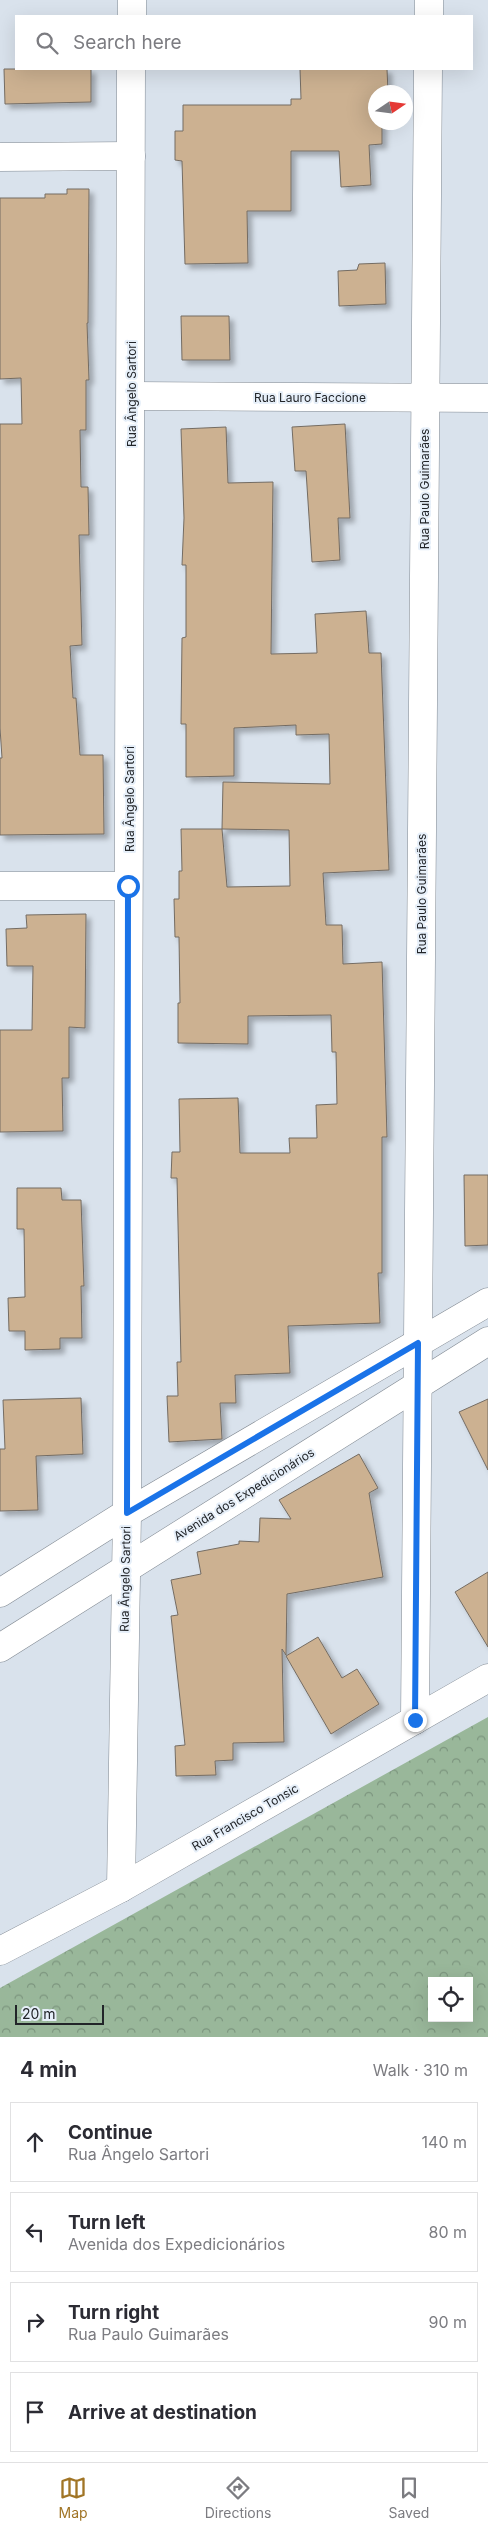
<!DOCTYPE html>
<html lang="en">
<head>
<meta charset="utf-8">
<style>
  :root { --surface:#fff; --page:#f7f7f7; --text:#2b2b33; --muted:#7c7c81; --line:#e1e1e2; --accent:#a17526 }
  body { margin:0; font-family:Inter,sans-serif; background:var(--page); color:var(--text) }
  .controls { position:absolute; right:15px; bottom:15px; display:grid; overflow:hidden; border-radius:0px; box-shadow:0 5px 20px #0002 }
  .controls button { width:45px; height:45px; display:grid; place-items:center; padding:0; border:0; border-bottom:1px solid var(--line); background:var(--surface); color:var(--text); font:25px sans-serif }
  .compass { position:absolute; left:368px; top:85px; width:45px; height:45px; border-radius:50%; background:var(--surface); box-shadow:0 5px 20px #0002; rotate:77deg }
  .scale { position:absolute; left:15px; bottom:12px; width:89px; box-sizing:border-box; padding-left:5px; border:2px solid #222529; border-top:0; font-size:14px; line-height:18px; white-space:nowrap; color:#222529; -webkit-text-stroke:4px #e6eff9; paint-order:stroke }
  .stop { position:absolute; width:15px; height:15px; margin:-11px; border:4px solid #1a73e8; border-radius:50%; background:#fff }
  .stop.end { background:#1a73e8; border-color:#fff; box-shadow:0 1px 5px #0008 }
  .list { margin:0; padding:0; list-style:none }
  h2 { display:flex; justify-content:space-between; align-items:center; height:65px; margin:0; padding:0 20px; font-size:21px }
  h2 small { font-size:16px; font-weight:400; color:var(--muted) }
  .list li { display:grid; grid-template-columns:32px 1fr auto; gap:15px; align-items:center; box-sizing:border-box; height:80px; margin:0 10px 10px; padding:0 10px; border:1px solid var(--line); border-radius:0px }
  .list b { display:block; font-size:19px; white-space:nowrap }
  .list p { margin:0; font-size:16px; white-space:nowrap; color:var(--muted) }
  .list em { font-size:16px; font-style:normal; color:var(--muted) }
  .icon { flex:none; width:28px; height:28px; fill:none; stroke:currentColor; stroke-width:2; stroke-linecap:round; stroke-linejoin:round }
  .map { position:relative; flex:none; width:488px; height:2037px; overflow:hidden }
  .search { position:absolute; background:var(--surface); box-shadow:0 5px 20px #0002; left:15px; right:15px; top:15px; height:55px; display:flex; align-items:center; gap:12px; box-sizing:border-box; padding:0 18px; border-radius:0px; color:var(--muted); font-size:19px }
  .sheet { height:425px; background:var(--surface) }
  nav { display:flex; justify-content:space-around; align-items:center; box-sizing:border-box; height:70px; border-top:1px solid var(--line); background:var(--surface); font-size:14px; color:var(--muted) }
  nav a { display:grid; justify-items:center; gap:2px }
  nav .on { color:var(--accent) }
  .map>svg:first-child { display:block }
  .forest { fill:url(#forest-crowns); fill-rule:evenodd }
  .building { fill:#ccb191; stroke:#746c63; fill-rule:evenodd; filter:url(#shadow) }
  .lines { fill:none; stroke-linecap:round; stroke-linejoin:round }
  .minor-casing { stroke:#818992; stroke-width:29 }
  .minor { stroke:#fff; stroke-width:28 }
  .route { stroke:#1a73e8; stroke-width:6 }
  .labels { text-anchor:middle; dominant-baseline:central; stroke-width:4; stroke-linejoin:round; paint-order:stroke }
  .street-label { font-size:12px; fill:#222529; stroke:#e6eff9 }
</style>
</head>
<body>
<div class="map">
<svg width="488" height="2037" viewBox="0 0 488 2037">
  <defs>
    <pattern id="forest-crowns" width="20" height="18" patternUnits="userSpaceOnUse" patternTransform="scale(1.25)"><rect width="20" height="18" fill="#99b79a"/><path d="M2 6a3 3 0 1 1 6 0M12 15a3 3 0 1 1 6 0" fill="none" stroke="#7c957e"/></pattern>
    <filter id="shadow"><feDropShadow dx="4.5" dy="4.5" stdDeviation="2.5" flood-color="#0004"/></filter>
  </defs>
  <rect width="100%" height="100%" fill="#d9e2ec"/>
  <path class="forest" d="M488,1717V2037H0V1988ZM432,1981H469V2018H432Z"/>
  <g class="building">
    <path d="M4,69H91V102L5,104Z"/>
    <path d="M300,69H387L388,92H376V122H382V144L369,145L371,185L341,187L339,151H291V211H247L248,263L185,264L182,161L175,160V131H183V105H291V99H301Z"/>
    <path d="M67,189H89L88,323H87L89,380H86V430H80L81,487H88L89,535H79L82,645L70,646L73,698H76L80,755H103L104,834L0,835V758H2L0,728V424H22L21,378L0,379V198H45V194H67Z"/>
    <path d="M385,263L386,304L339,306L338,271L357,270L359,264Z"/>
    <path d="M181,316H229L230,360H182Z"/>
    <path d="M345,424L350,518H338L340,560L312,562L306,471H295L292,427Z"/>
    <path d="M226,427L228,483L273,482L271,654L317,653L315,614L366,611L369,653H381L389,870L323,873L326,925H342L343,964L382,962L387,1137H382V1273H378L380,1323L288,1326L290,1373L235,1375L236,1403H220L222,1439L169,1442L167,1396H178L177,1362H181L177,1178H171L172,1152H180L179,1099L238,1098L240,1153H290L289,1138H317L316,1105L337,1104L336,1052H332L331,1015L248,1016V1044L178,1043V1003H180L179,937H175L174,899H179V871H182L181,829H222L223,782L330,784L329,734L296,735V725L234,728V776L186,777V724H181L182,638L186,637V565H182L184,518L181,429ZM222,829L289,830L290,886L227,887Z"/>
    <path d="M86,914L85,1028L69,1027V1078H62L63,1131L0,1132V1030H32L33,966H7L6,929L27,928L26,915Z"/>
    <path d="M464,1175H488V1245L465,1246Z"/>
    <path d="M17,1188H61L62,1200H81L84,1286H81L82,1338H60V1349L25,1350V1331H9L8,1298L25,1297L24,1229H17Z"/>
    <path d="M81,1398L83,1454L36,1456L38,1510L0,1511V1449H5L3,1400Z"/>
    <path d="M488,1399V1470L459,1412Z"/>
    <path d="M359,1454L378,1488L369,1493L383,1577L287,1594L286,1655L282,1649L284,1742L233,1743V1760L215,1761L216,1775L176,1776L175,1746L185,1745L171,1616L178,1615L171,1580L201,1574L197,1552L239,1544V1541L259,1542L260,1518L291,1519L279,1500Z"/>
    <path d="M488,1572V1647L455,1592Z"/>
    <path d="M318,1637L342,1678L357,1669L379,1704L331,1734L286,1656Z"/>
  </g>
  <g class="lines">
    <g class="minor-casing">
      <g id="minor">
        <path d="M132,16V0"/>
        <path d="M429,16V0"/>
        <path d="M0,157L131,156"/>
        <path d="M131,396L488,398"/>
        <path d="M0,886H128"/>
        <path d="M0,1593L127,1513L488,1302"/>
        <path d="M0,1648L488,1341"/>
        <path d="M415,1720L428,69"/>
        <path d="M121,1888L127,1513L131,69"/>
        <path d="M0,1951L121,1888L488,1678"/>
      </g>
    </g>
    <use href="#minor" class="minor"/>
  </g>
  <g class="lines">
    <path class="route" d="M128,886L127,1513L418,1343L415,1720"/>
  </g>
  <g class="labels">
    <g class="street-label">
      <text transform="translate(131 394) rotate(-90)">Rua Ângelo Sartori</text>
      <text x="310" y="397">Rua Lauro Faccione</text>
      <text transform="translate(424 489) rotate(-90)">Rua Paulo Guimarães</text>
      <text transform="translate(129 799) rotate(-90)">Rua Ângelo Sartori</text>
      <text transform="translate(421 894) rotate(-90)">Rua Paulo Guimarães</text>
      <text transform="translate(244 1494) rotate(-32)">Avenida dos Expedicionários</text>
      <text transform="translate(125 1579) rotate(-89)">Rua Ângelo Sartori</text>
      <text transform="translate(245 1817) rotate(-30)">Rua Francisco Tonsic</text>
    </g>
  </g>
</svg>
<div class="controls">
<button><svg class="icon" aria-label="locate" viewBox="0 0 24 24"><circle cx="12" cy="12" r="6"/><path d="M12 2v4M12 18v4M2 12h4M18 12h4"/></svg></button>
</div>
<svg class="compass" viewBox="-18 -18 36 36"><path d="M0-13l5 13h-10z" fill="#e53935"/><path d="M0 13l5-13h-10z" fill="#7c7c81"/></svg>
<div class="scale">20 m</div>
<div class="stop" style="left:128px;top:886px"></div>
<div class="stop end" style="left:415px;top:1720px"></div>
<div class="search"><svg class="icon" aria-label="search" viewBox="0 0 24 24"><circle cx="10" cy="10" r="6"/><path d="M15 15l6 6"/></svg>Search here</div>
</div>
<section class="sheet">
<h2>4 min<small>Walk · 310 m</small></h2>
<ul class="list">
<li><svg class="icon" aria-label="ahead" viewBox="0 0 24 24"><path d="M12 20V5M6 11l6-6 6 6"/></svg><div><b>Continue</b><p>Rua Ângelo Sartori</p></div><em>140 m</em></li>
<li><svg class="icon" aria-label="left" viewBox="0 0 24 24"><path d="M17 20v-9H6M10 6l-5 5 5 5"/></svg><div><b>Turn left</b><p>Avenida dos Expedicionários</p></div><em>80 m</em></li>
<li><svg class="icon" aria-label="right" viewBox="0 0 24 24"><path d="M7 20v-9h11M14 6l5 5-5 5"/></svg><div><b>Turn right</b><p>Rua Paulo Guimarães</p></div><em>90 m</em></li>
<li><svg class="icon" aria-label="arrive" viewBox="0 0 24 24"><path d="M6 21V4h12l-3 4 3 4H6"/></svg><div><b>Arrive at destination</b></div></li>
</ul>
</section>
<nav>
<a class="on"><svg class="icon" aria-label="map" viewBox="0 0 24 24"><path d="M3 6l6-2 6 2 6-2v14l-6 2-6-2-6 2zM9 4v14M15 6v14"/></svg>Map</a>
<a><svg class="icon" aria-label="directions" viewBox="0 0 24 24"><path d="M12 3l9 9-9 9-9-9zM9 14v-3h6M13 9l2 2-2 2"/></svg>Directions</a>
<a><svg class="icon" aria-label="saved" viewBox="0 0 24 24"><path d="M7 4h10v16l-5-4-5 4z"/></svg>Saved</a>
</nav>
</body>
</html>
